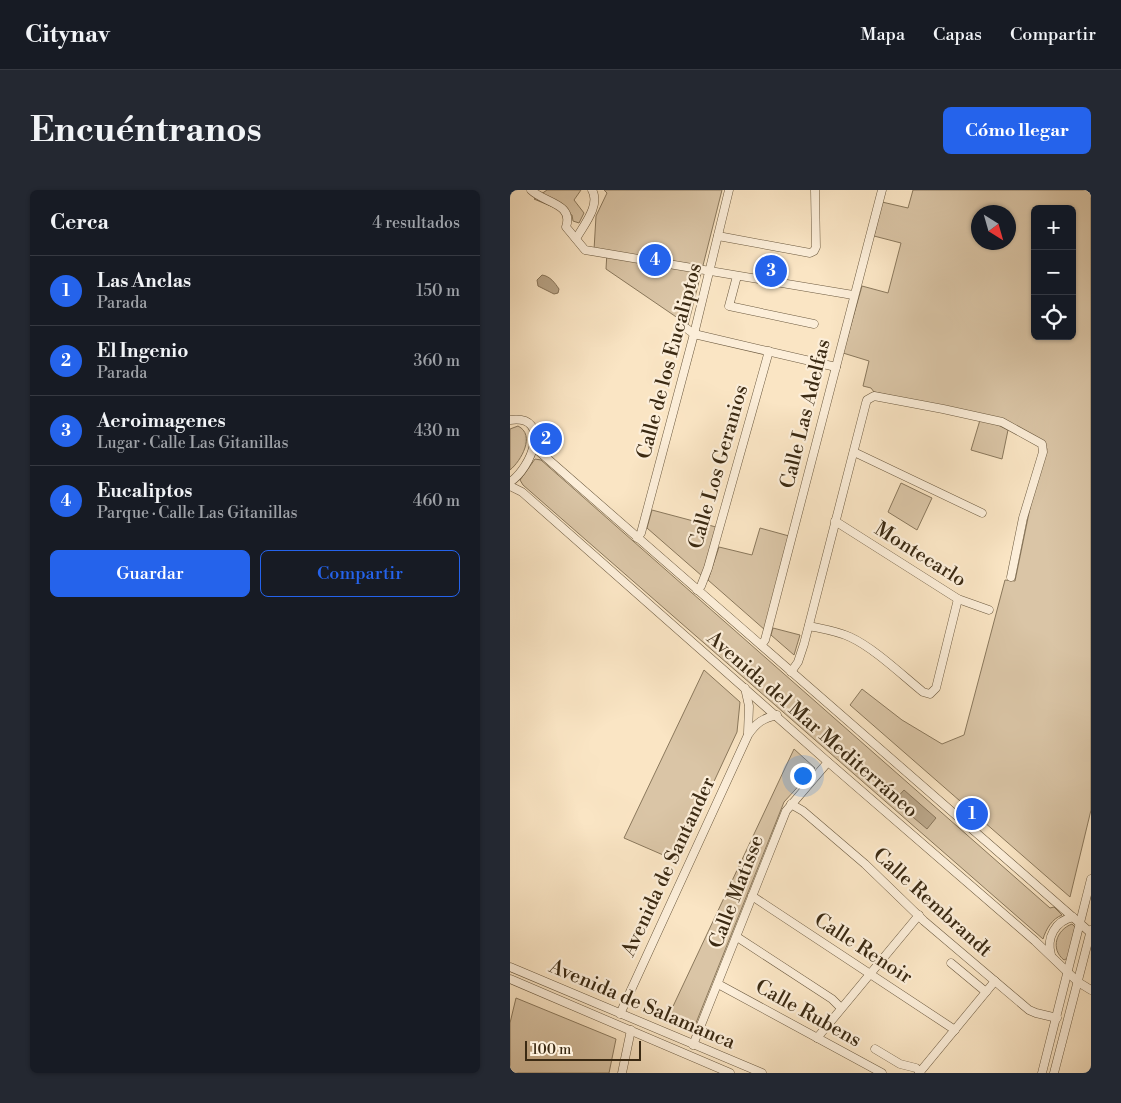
<!DOCTYPE html>
<html lang="es">
<head>
<meta charset="utf-8">
<style>
  :root { --surface:#171b24; --page:#242831; --text:#f1f3f6; --muted:#9ea1a6; --line:#363941; --accent:#2563eb }
  body { margin:0; font-family:"Libre Bodoni",serif; background:var(--page); color:var(--text) }
  .controls { position:absolute; right:15px; top:15px; display:grid; overflow:hidden; border-radius:8px; box-shadow:0 1px 4px #0004 }
  .controls button { width:45px; height:45px; display:grid; place-items:center; padding:0; border:0; border-bottom:1px solid var(--line); background:var(--surface); color:var(--text); font:25px sans-serif }
  .compass { position:absolute; left:461px; top:15px; width:45px; height:45px; border-radius:50%; background:var(--surface); box-shadow:0 1px 4px #0004; rotate:143deg }
  .scale { position:absolute; left:15px; bottom:12px; width:116px; box-sizing:border-box; padding-left:5px; border:2px solid #3b2a13; border-top:0; font-size:14px; line-height:18px; white-space:nowrap; color:#3b2a13; -webkit-text-stroke:4px #fceed9; paint-order:stroke }
  .you { position:absolute; left:292px; top:585px; width:18px; height:18px; margin:-12px; border:4px solid #fff; border-radius:50%; background:#1a73e8; box-shadow:0 0 0 8px #1a73e833 }
  .badge { display:grid; place-items:center; width:32px; height:32px; border-radius:50%; background:var(--accent); color:#fff; font-size:16px; font-weight:700 }
  .pin { position:absolute; translate:-50% -50%; border:2px solid #fff; box-shadow:0 1px 5px #0006 }
  .list { margin:0; padding:0; list-style:none }
  h2 { display:flex; justify-content:space-between; align-items:center; height:65px; margin:0; padding:0 20px; font-size:21px }
  h2 small { font-size:16px; font-weight:400; color:var(--muted) }
  .list li { display:grid; grid-template-columns:32px 1fr auto; gap:15px; align-items:center; box-sizing:border-box; height:70px; padding:0 20px; border-top:1px solid var(--line) }
  .list b { display:block; font-size:19px; white-space:nowrap }
  .list p { margin:0; font-size:16px; white-space:nowrap; color:var(--muted) }
  .list em { font-size:16px; font-style:normal; color:var(--muted) }
  .actions { display:flex; gap:10px; padding:15px 20px }
  .actions a { flex:1; padding:11px 0; border:1px solid var(--accent); border-radius:8px; text-align:center; font-size:18px; color:var(--accent) }
  .actions .main { background:var(--accent); color:#fff }
  .icon { flex:none; width:28px; height:28px; fill:none; stroke:currentColor; stroke-width:2; stroke-linecap:round; stroke-linejoin:round }
  .map { position:relative; flex:none; width:581px; height:883px; overflow:hidden; border-radius:8px }
  header { display:flex; align-items:center; gap:30px; box-sizing:border-box; height:70px; padding:0 25px; background:var(--surface); border-bottom:1px solid var(--line) }
  header strong { font-size:24px }
  nav { display:flex; gap:28px; margin-inline-start:auto; font-size:18px }
  .intro { display:flex; align-items:center; justify-content:space-between; box-sizing:border-box; height:120px; padding:0 30px }
  h1 { margin:0; font-size:35px }
  .button { padding:12px 22px; border-radius:8px; background:var(--accent); color:#fff; font-size:18px; font-weight:700 }
  main { display:flex; gap:30px; padding:0 30px }
  aside { flex:1; background:var(--surface); border-radius:8px; box-shadow:0 1px 4px #0004 }
  .map>svg:first-child { display:block }
  .green { fill:#dac5a6; stroke:#8a785c; fill-rule:evenodd }
  .water { fill:#b9a588; stroke:#877459 }
  .lines { fill:none; stroke-linecap:round; stroke-linejoin:round }
  .minor-casing { stroke:#6b593f; stroke-width:9 }
  .minor { stroke:#fceed9; stroke-width:8 }
  .labels { text-anchor:middle; dominant-baseline:central; stroke-width:4.5; stroke-linejoin:round; paint-order:stroke }
  .street-label { font-size:20px; fill:#3b2a13; stroke:#fceed9 }
</style>
</head>
<body>
<header>
<strong>Citynav</strong>
<nav><a>Mapa</a><a>Capas</a><a>Compartir</a></nav>
</header>
<div class="intro"><h1>Encuéntranos</h1><a class="button">Cómo llegar</a></div>
<main>
<aside>
<h2>Cerca<small>4 resultados</small></h2>
<ul class="list">
<li><span class="badge">1</span><div><b>Las Anclas</b><p>Parada</p></div><em>150 m</em></li>
<li><span class="badge">2</span><div><b>El Ingenio</b><p>Parada</p></div><em>360 m</em></li>
<li><span class="badge">3</span><div><b>Aeroimagenes</b><p>Lugar · Calle Las Gitanillas</p></div><em>430 m</em></li>
<li><span class="badge">4</span><div><b>Eucaliptos</b><p>Parque · Calle Las Gitanillas</p></div><em>460 m</em></li>
</ul>
<div class="actions"><a class="main">Guardar</a><a>Compartir</a></div>
</aside>
<div class="map">
<svg width="581" height="883" viewBox="0 0 581 883">
  <rect width="100%" height="100%" fill="#fae5c4"/>
  <filter id="stains"><feTurbulence type="fractalNoise" baseFrequency=".004" numOctaves="4"/><feColorMatrix values="0 0 0 0 .2 0 0 0 0 .09 0 0 0 0 .02 0 0 0 .5 -.17"/></filter>
  <radialGradient id="worn" r=".72"><stop offset=".6" stop-color="#630" stop-opacity="0"/><stop offset="1" stop-color="#630" stop-opacity=".3"/></radialGradient>
  <g class="green">
    <path d="M37,0H71L64,10L74,23L69,33L63,31L62,25L24,9Z"/>
    <path d="M94,0H212L178,135L96,79L97,62L84,60L86,26L97,3Z"/>
    <path d="M403,0H581V620L560,707L340,515L352,499L392,530L432,554L454,545L495,390L505,391L527,284L537,259L534,254L494,229L364,202L361,198L353,196L359,171L333,163L352,96L378,103L391,53L364,46L372,12L398,18ZM525,19H562V146H525ZM468,22H498V52H468Z"/>
    <path d="M470,230L486,234L498,240L492,269L461,260Z"/>
    <path d="M8,236C26,245 11,271 0,280V239Z"/>
    <path d="M25,269L31,270L540,718L544,717L552,725C542,729 536,739 533,749L13,295L10,290Z"/>
    <path d="M391,293L422,308L407,340L378,322Z"/>
    <path d="M142,320L206,337L192,386L137,338Z"/>
    <path d="M250,338L279,346L255,440L198,390L209,357L242,365Z"/>
    <path d="M263,438L290,445L284,465L261,445Z"/>
    <path d="M194,480L230,512L227,542L167,671L114,648Z"/>
    <path d="M284,559L305,578L274,612L184,838L158,827Z"/>
    <path d="M562,734L565,737L558,768L554,770C540,759 546,740 562,734Z"/>
    <path d="M6,808L106,849L99,883H0V833Z"/>
  </g>
  <g class="water">
    <path d="M32,85C40,86 45,93 49,99L48,103L44,104L28,96L27,90Z"/>
    <path d="M394,600L426,628L417,639L384,611Z"/>
  </g>
  <g class="lines">
    <g class="minor-casing">
      <g id="minor">
        <path d="M21,0C34,13 64,13 56,37L75,60L343,105"/>
        <path d="M208,46L300,63L304,61L306,57L305,0"/>
        <path d="M66,49C73,36 91,15 82,0"/>
        <path d="M227,86L219,116L304,134"/>
        <path d="M176,138L184,144L326,177"/>
        <path d="M0,230C43,224 21,279 0,292"/>
        <path d="M24,257L581,743"/>
        <path d="M344,262L472,323"/>
        <path d="M0,296L12,302L318,572L525,751L568,792L581,800"/>
        <path d="M325,331L448,409L479,420"/>
        <path d="M127,348L131,343L184,144L219,0"/>
        <path d="M187,400L191,396L198,378L259,161"/>
        <path d="M299,436C313,439 327,441 340,447C364,458 392,485 413,502L420,504L426,498L448,409"/>
        <path d="M251,455L255,450L372,0"/>
        <path d="M281,482L288,472L294,454L356,213L357,210L364,206L433,219L492,232L532,254L533,262L513,328L501,387"/>
        <path d="M235,498L239,516L238,543"/>
        <path d="M281,614L293,621L355,674L414,731L519,820L526,823L547,828"/>
        <path d="M242,706L445,840"/>
        <path d="M227,747L322,809L331,818"/>
        <path d="M541,765C536,748 545,731 563,727"/>
        <path d="M441,773L476,802"/>
        <path d="M0,777L252,883"/>
        <path d="M0,789L220,883"/>
        <path d="M208,794L372,883"/>
        <path d="M110,824L238,545C246,533 253,528 267,525"/>
        <path d="M307,848L409,725"/>
        <path d="M183,855L276,621L318,572"/>
        <path d="M365,859L390,874L406,878L410,882"/>
        <path d="M112,883L121,840"/>
        <path d="M409,883L485,791"/>
        <path d="M532,883L581,689"/>
        <path d="M544,883L581,740"/>
      </g>
    </g>
    <use href="#minor" class="minor"/>
  </g>
  <g class="labels">
    <g class="street-label">
      <text transform="translate(160 171) rotate(-75)">Calle de los Eucaliptos</text>
      <text transform="translate(296 224) rotate(-76)">Calle Las Adelfas</text>
      <text transform="translate(209 277) rotate(-74)">Calle Los Geranios</text>
      <text transform="translate(410 365) rotate(32)">Montecarlo</text>
      <text transform="translate(302 535) rotate(41)">Avenida del Mar Mediterráneo</text>
      <text transform="translate(159 677) rotate(-65)">Avenida de Santander</text>
      <text transform="translate(227 702) rotate(-69)">Calle Matisse</text>
      <text transform="translate(422 713) rotate(42)">Calle Rembrandt</text>
      <text transform="translate(353 759) rotate(33)">Calle Renoir</text>
      <text transform="translate(132 815) rotate(23)">Avenida de Salamanca</text>
      <text transform="translate(298 824) rotate(29)">Calle Rubens</text>
    </g>
  </g>
  <rect width="100%" height="100%" filter="url(#stains)"/>
  <rect width="100%" height="100%" fill="url(#worn)"/>
</svg>
<div class="controls">
<button>+</button>
<button>−</button>
<button><svg class="icon" aria-label="locate" viewBox="0 0 24 24"><circle cx="12" cy="12" r="6"/><path d="M12 2v4M12 18v4M2 12h4M18 12h4"/></svg></button>
</div>
<svg class="compass" viewBox="-18 -18 36 36"><path d="M0-13l5 13h-10z" fill="#e53935"/><path d="M0 13l5-13h-10z" fill="#9ea1a6"/></svg>
<div class="scale">100 m</div>
<div class="you"></div>
<div class="pin badge" style="left:462px;top:624px">1</div>
<div class="pin badge" style="left:36px;top:249px">2</div>
<div class="pin badge" style="left:261px;top:81px">3</div>
<div class="pin badge" style="left:145px;top:70px">4</div>
</div>
</main>
</body>
</html>
